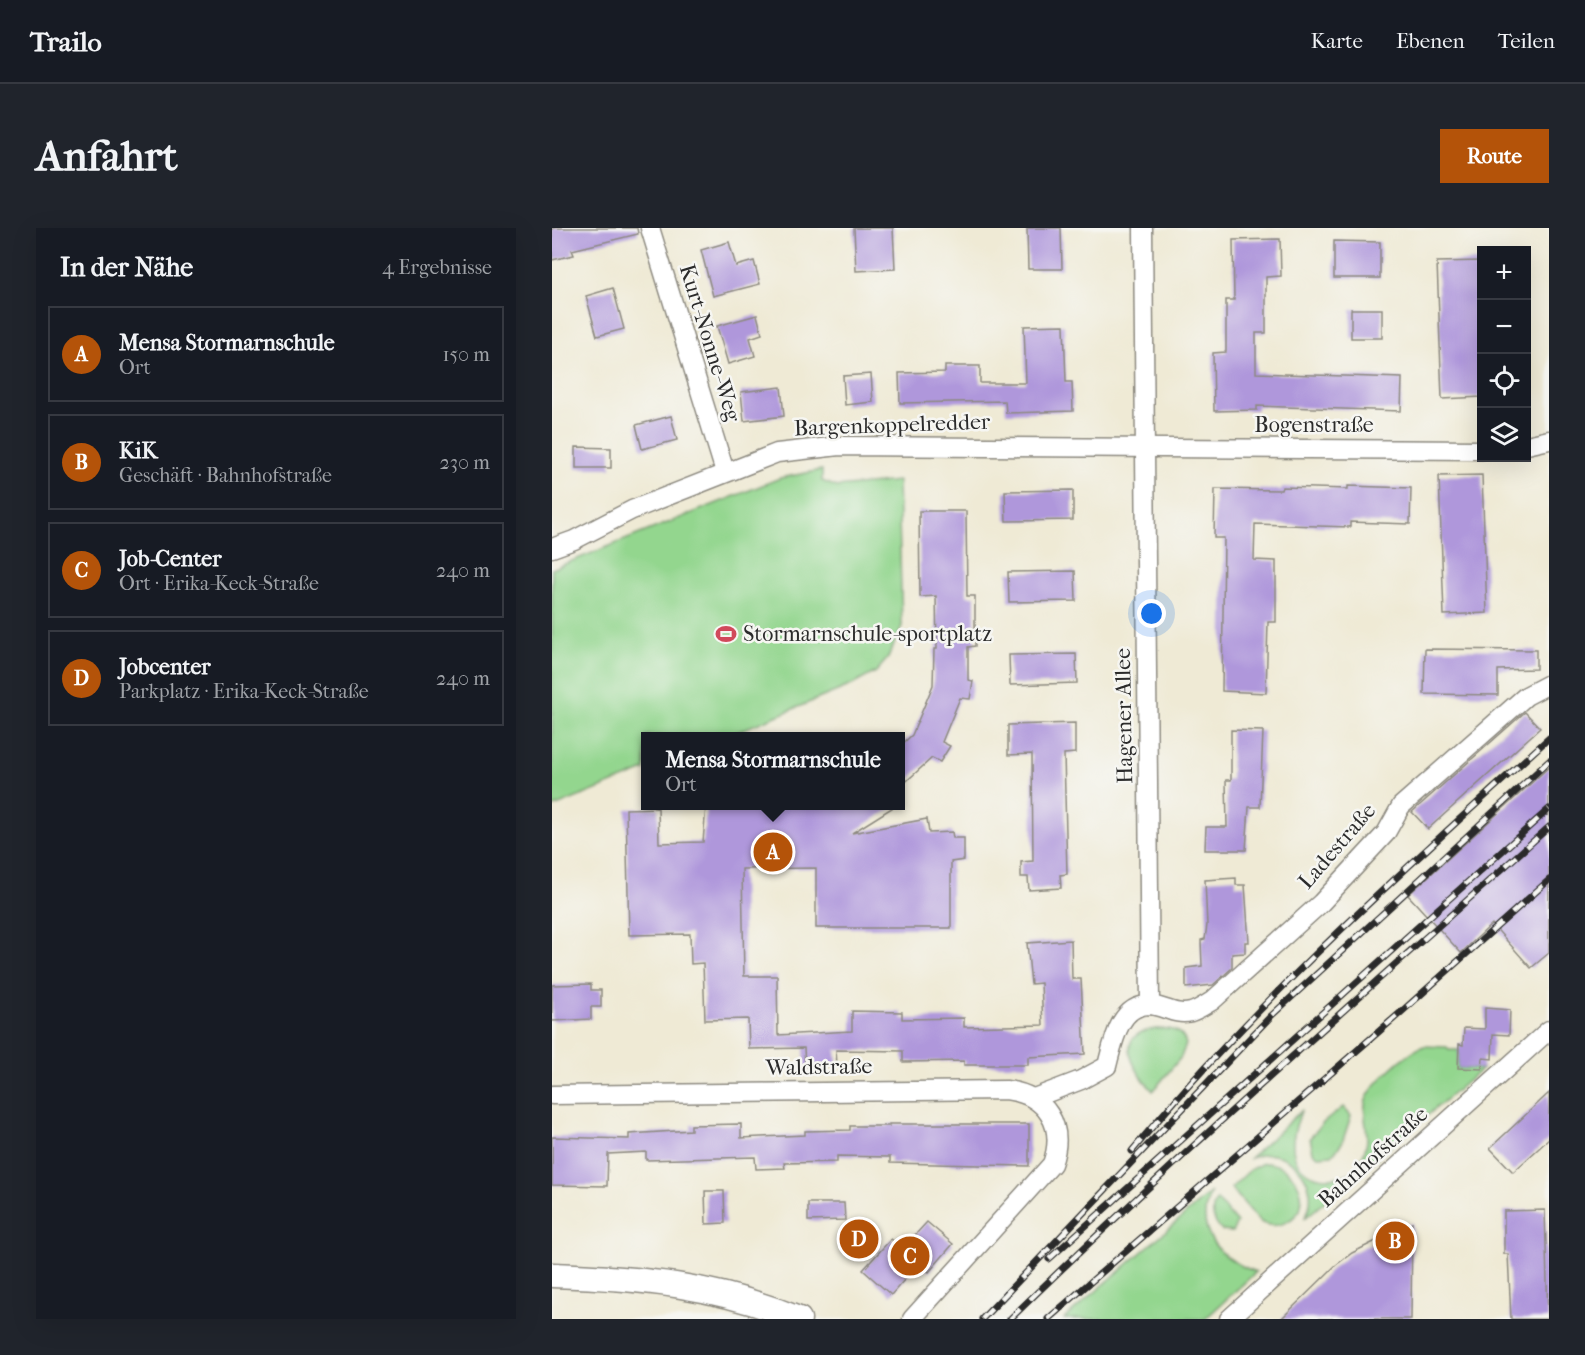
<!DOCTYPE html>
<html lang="de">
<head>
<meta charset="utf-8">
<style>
  :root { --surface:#171b24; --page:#20242c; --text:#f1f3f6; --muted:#9ea1a6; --line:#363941; --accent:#b45309 }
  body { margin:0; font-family:"IM FELL French Canon",serif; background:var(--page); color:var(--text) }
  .controls { position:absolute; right:18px; top:18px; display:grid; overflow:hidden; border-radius:0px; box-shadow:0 6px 24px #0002 }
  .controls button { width:54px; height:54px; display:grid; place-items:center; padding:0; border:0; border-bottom:2px solid var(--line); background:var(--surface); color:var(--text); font:30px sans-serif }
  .you { position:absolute; left:600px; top:386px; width:21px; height:21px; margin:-15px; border:4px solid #fff; border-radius:50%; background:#1a73e8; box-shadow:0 0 0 9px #1a73e833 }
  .badge { display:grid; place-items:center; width:39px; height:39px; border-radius:50%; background:var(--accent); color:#fff; font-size:20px; font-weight:700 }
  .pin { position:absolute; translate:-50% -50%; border:3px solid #fff; box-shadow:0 2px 6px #0006 }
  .popup { position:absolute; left:89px; top:504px; width:264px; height:78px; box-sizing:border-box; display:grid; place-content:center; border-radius:0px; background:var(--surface); filter:drop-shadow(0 2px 4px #0005); font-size:20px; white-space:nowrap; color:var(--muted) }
  .popup b { font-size:22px; color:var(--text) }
  .popup::after { content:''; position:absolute; left:50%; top:100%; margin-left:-12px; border:12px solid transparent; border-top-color:var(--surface) }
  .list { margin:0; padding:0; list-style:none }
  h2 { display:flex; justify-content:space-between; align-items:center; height:78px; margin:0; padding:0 24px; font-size:26px }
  h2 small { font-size:20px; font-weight:400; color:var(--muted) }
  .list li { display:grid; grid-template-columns:39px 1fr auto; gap:18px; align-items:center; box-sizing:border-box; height:96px; margin:0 12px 12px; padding:0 12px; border:2px solid var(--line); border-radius:0px }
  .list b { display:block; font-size:22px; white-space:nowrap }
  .list p { margin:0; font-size:20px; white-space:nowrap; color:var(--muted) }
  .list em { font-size:20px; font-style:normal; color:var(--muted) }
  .icon { flex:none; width:33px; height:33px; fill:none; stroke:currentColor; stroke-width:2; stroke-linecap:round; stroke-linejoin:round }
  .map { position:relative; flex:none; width:997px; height:1091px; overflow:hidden; border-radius:0px }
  header { display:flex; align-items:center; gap:36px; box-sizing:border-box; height:84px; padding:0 30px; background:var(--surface); border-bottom:2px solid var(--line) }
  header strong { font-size:28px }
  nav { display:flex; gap:33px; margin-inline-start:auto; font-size:21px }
  .intro { display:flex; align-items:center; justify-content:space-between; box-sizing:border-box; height:144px; padding:0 36px }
  h1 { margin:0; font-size:42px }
  .button { padding:15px 27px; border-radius:0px; background:var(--accent); color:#fff; font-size:21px; font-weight:700 }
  main { display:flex; gap:36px; padding:0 36px }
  aside { flex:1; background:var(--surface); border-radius:0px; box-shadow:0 6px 24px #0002 }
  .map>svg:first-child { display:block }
  .green { fill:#93d68e; stroke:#5f805c; stroke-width:1.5 }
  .building { fill:#af97db }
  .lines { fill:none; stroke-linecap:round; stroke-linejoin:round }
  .minor-casing { stroke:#8d8a80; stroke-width:21 }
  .major-casing { stroke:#8d8a80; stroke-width:27 }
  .minor { stroke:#fff; stroke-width:18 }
  .major { stroke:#fff; stroke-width:24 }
  .rail-casing { stroke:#2b2b2b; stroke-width:7 }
  .rail { stroke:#f6f6f2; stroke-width:4.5; stroke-dasharray:14; stroke-linecap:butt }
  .labels { text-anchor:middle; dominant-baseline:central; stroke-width:5; stroke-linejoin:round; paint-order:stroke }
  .street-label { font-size:22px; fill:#2b2b2b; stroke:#f6f6f2 }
  .poi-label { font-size:22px; fill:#2b2b2b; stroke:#f6f6f2; text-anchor:start }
</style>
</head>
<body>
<header>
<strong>Trailo</strong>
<nav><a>Karte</a><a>Ebenen</a><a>Teilen</a></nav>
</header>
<div class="intro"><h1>Anfahrt</h1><a class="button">Route</a></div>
<main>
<aside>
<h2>In der Nähe<small>4 Ergebnisse</small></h2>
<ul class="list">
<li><span class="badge">A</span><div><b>Mensa Stormarnschule</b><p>Ort</p></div><em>150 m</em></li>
<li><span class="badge">B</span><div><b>KiK</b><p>Geschäft · Bahnhofstraße</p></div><em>230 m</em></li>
<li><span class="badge">C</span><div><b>Job-Center</b><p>Ort · Erika-Keck-Straße</p></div><em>240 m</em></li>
<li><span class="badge">D</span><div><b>Jobcenter</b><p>Parkplatz · Erika-Keck-Straße</p></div><em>240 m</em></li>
</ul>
</aside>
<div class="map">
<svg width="997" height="1091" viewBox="0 0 997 1091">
  <rect width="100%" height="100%" fill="#f6f6f2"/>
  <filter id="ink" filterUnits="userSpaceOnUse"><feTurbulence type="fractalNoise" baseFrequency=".0167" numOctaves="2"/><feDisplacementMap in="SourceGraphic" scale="12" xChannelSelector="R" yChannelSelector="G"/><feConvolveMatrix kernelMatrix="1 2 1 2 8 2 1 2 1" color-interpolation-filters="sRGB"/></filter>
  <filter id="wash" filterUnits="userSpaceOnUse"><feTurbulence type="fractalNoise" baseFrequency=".008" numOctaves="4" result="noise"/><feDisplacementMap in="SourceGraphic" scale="24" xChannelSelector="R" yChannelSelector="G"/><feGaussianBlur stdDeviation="1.35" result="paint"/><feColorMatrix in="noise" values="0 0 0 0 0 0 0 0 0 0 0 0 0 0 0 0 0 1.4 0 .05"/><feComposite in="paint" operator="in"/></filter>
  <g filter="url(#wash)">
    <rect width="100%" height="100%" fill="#efead5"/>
    <g class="green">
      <path d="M270,242V253L285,259L346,253L350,398L336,430L324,444L300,457L175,508H94L93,542L0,580V341L228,250Z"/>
      <path d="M603,801C617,800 630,801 634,816L629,829L601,863C583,843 558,807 603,801Z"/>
      <path d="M872,818L895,819L897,822H907L906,840L930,841L812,941L806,935C823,911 810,898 813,876C816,858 855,824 872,818Z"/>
      <path d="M791,879L799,888L790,915L780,927L766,928L761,924L758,910L771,895Z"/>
      <path d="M749,883C746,893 741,904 741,915C740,947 772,957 798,945L802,949L752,991C774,956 734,912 697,931Z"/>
      <path d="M711,935C735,934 755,958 748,982C739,995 723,1002 708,994L679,960L699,941Z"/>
      <path d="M659,964C640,1005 669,1031 704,1044L653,1091H512Z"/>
      <path d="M665,972L685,995L680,1004L670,1003C661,994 657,982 665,972Z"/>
    </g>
    <g id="blocks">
      <g class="building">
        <path d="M0,0H85L86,6L20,22L22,27L0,32Z"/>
        <path d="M302,0H341L343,41L304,43Z"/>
        <path d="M475,0H509L510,41H476Z"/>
        <path d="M728,11L729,48L714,49V105H704V145L850,150L849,183L705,178V182L662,183L661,125L674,124V72H682L681,12Z"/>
        <path d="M782,13L828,14V50H782Z"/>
        <path d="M177,14L184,38L202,33L208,56L161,68L149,22Z"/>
        <path d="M930,33V169L890,171L885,34Z"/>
        <path d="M61,60L72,101L45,108L34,68Z"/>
        <rect x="799" y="81" width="31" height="29"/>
        <path d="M205,87L210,106L198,110L203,128L176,136L165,98Z"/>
        <path d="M512,97L514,154H520L521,183L454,185L453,173L348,175L347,145L393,144V138H428V155H474L472,98Z"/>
        <path d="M319,146L321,174L293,177L291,148Z"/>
        <path d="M229,159L232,188L192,193L189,164Z"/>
        <path d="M119,188L125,212L90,221L84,197Z"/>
        <path d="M24,219L59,220V240H24Z"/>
        <path d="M930,247L935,385L892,387L887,248Z"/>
        <path d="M796,258L859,260L858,296L798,294V299L703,296L702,332L724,333V394H716L714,465L670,463L672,310H662L663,261L729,262L730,259L796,261Z"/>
        <path d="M521,262V292L454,293L453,263Z"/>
        <path d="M367,283H414L415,368H423V418L416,419V452L421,453L418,471L408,470L390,514L398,518L388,534L380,530L348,559V518L360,507L381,457L382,421H385L384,368L368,369Z"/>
        <path d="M523,343L524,373L457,374L456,344Z"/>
        <path d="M873,421L984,422V441L946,442V467L872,466Z"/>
        <path d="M524,426L525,455L458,457L457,427Z"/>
        <path d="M973,484L988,500L876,601L860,584Z"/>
        <path d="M523,495V525L512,526L515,646L508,647L509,660L477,662L476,649H469V634L481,633L480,526L456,527V497Z"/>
        <path d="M679,502L711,503L708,579H697L694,622H653L654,599H675L674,552H679Z"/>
        <path d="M997,539V725L979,740L940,696L909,725L856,667Z"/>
        <path d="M154,578H343L300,605L375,591L377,605L400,604L401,610H412V632L399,634V700H264V640L190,641L192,748H225L226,807L300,803V783L350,784V791L412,790V799L491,797L489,755L479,756L475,715L519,712L520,751H529L533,826L476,829V837H412V833L351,834V823L284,822L285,837L253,839L252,820L197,821L196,791L153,792L151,735L139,736L138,706L77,707L74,581L106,580L107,615L151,614Z"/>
        <path d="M684,650V657H693L697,714H693V725L680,726V740L661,757L634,760V740L650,738L649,712L653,711L655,697L653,652Z"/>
        <path d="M39,756V762H49V779H39V791L0,793V757Z"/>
        <path d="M933,780L958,782L957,807L941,806L940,831L931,830L930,841L906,840L907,816L911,817L912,800L933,801Z"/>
        <path d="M997,865V911L961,944L938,920Z"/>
        <path d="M189,896V910L253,907V903L298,902V898H337V896H477V938L338,935V929L285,928V934L232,935L233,940L204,941L203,929L94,932V924L56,926L55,958L0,957V909L77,911V906L139,902V897Z"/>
        <path d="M153,963H172L173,995L154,996Z"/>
        <path d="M256,975H292L293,992L256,993Z"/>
        <path d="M993,982L996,1091H959L956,1026H952V983Z"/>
        <path d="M375,994L401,1016L377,1044L367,1035L339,1067L311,1042L339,1011L351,1020Z"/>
        <path d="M860,995L859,1091H729L784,1037L800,1025Z"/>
      </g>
    </g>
  </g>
  <g filter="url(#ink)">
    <use href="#blocks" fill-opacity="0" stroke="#8d8a80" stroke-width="1.5"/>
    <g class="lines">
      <g class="minor-casing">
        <g id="minor">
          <path d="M98,0L173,244"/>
          <path d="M591,0L598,777"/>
          <path d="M975,217L997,212"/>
          <path d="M0,320L22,312L80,282L225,225L287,218L930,222"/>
          <path d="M0,867L454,862C494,867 514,897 500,936L360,1091"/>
          <path d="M482,870L529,852L555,838C561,815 567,777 597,777C612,778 623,788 639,784C646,782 653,777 660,773L769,675L834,605L849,578L974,468L997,456"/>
          <path d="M677,1091L997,802"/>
        </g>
      </g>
      <g class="major-casing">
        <path id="major" d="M0,1047C90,1050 163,1057 247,1091"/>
      </g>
      <use href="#minor" class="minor"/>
      <use href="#major" class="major"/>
      <g class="rail-casing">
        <g id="rail">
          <path d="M580,923C705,772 852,642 997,510"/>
          <path d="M497,1031L997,581"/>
          <path d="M430,1091L719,788L997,533"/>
          <path d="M458,1091C632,921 816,762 997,599"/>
          <path d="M496,1091L847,786L997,652"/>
        </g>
      </g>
      <use href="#rail" class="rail"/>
    </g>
  </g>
  <defs>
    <g id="stadium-bare" transform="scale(1.62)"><path d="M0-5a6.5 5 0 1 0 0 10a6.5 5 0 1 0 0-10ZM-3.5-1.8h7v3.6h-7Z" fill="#d1495b" stroke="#f6f6f2" stroke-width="2.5" paint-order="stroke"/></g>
  </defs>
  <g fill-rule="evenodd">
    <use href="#stadium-bare" x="174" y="406"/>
  </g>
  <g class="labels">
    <g class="street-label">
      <text transform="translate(158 115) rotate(73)">Kurt-Nonne-Weg</text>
      <text transform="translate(340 197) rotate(-2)">Bargenkoppelredder</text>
      <text x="762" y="197">Bogenstraße</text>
      <text transform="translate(572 488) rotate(-91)">Hagener Allee</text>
      <text transform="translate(785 618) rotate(-49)">Ladestraße</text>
      <text transform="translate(267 839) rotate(-1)">Waldstraße</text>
      <text transform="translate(821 929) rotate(-42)">Bahnhofstraße</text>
    </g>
    <g class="poi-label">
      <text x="191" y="406">Stormarnschule-sportplatz</text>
    </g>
  </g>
</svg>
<div class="controls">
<button>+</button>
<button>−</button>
<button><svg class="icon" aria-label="locate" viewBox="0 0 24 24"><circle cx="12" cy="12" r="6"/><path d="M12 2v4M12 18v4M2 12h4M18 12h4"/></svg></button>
<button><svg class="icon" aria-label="layers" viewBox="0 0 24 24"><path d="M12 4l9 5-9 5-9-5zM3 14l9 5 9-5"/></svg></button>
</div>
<div class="you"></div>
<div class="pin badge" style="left:221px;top:624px">A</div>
<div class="popup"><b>Mensa Stormarnschule</b>Ort</div>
<div class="pin badge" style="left:843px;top:1013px">B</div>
<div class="pin badge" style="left:358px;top:1028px">C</div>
<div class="pin badge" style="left:307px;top:1011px">D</div>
</div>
</main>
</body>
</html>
